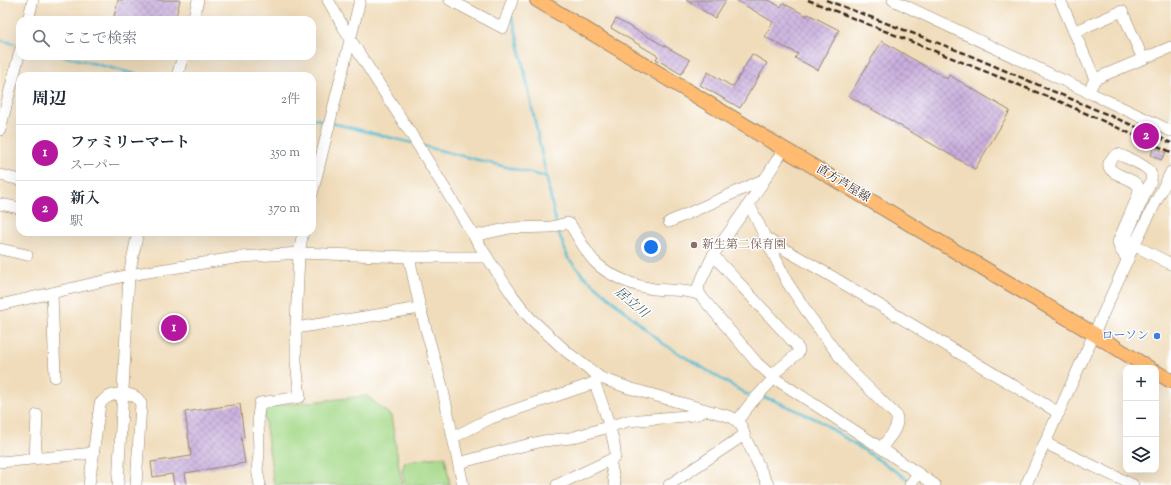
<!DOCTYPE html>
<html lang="ja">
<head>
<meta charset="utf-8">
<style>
  :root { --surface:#fff; --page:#f2f2f3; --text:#1f2937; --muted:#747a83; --line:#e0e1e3; --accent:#b5179e }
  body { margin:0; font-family:"Sorts Mill Goudy","Noto Serif JP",serif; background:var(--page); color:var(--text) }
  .controls { position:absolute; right:12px; bottom:12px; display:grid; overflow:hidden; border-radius:8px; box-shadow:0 4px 16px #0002 }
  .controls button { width:36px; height:36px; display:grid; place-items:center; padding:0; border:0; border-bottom:1px solid var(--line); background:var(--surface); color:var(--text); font:20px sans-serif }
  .you { position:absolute; left:651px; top:247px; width:14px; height:14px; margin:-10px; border:3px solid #fff; border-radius:50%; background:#1a73e8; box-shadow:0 0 0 6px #1a73e833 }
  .badge { display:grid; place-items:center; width:26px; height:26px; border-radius:50%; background:var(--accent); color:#fff; font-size:13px; font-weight:700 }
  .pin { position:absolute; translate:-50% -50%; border:2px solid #fff; box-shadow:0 1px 4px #0006 }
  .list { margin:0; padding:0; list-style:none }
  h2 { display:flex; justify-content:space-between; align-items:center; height:52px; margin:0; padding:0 16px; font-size:17px }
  h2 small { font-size:13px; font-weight:400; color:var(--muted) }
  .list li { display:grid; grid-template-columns:26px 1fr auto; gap:12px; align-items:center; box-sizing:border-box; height:56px; padding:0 16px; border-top:1px solid var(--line) }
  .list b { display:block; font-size:15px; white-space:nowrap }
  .list p { margin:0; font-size:13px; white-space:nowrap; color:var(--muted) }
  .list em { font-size:13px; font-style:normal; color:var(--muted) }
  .icon { flex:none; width:22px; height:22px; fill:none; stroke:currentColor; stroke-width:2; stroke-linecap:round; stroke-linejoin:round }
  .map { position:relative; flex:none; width:1171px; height:485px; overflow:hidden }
  .search { position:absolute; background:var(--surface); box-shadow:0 4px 16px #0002; left:16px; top:16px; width:300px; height:44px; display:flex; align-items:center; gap:10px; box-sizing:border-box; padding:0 14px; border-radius:12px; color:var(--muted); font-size:15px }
  .panel { position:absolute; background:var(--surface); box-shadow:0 4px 16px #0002; left:16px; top:72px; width:300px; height:164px; border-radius:12px }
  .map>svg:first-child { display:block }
  .park { fill:#a5d989; stroke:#708254 }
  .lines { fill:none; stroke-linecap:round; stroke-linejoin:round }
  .stream { stroke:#56bdd3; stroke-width:2.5 }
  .building { fill:url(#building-cross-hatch) }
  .minor-casing { stroke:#96836c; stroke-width:12 }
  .major-casing { stroke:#96836c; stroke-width:16 }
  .minor { stroke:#fff; stroke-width:11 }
  .major { stroke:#febb71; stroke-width:14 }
  .rail { stroke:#3b2a1e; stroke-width:2.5; stroke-dasharray:6 3; stroke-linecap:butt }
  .education-dot { fill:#8d6e63; stroke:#fff; stroke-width:1.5 }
  .shop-dot { fill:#3f7fe0; stroke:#fff; stroke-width:1.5 }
  .labels { text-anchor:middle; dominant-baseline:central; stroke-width:3; stroke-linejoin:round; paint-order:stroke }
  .street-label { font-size:12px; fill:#3b2a1e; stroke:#fff }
  .education-label { font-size:12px; fill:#785e54; stroke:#fff; text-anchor:start }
  .shop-label { font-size:12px; fill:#366cbe; stroke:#fff; text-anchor:end }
  .water-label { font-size:13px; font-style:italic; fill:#445d5d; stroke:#fff }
</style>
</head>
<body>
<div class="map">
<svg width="1171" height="485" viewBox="0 0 1171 485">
  <defs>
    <pattern id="building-cross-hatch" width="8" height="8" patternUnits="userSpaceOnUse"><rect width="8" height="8" fill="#c8aedd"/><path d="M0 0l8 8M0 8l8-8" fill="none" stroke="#a48eb3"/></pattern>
  </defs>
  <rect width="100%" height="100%" fill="#fff"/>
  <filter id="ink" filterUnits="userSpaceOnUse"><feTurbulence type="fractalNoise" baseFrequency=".025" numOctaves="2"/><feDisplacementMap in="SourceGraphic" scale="8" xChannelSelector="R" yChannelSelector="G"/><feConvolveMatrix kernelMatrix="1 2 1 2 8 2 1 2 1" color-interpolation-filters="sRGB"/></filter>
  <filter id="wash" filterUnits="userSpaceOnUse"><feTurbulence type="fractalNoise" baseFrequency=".012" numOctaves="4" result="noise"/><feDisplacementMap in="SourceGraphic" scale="16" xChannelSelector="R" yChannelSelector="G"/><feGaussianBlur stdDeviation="0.9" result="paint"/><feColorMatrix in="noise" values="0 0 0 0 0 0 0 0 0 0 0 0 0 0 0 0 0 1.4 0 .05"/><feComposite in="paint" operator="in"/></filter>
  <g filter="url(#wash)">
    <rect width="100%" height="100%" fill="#f0dcba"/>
    <g class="park">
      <path d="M367,396L391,416L402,485H274L263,407Z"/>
      <path d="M445,456L450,485H405L402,470L405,462Z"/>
    </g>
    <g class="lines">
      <g class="stream">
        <path d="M511,15L515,27L523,64L556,223"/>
        <path d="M0,40L15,44"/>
        <path d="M64,56L143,76"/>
        <path d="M312,118L327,122"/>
        <path d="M332,123L412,143"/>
        <path d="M423,146L546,177"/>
        <path d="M557,228L568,258L583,275L662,343L746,394L754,396"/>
        <path d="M761,397L773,400L818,420L909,480"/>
      </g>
    </g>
    <g id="blocks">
      <g class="building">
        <path d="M118,0H180L175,20H113Z"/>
        <path d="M686,0H726L715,18Z"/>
        <path d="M736,0H769L781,7L783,3L807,16L808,14L839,30L818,70L795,58L798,54L765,37L773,22Z"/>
        <path d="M616,19L690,60L681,74L656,59L658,56L611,28Z"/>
        <path d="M882,41L947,79L949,75L1010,111L975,169L849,96Z"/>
        <path d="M752,54L767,63L740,108L700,85L708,72L733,87Z"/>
        <path d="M1154,147L1166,153L1161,160L1151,155Z"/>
        <path d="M240,404L244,437L241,438L245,463L185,473L187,485H174L172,474L153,477L151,462L191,456L185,412Z"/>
      </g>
    </g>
  </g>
  <g filter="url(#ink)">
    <use href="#blocks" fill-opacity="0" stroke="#96836c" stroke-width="1"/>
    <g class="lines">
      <g class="minor-casing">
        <g id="minor">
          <path d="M328,0L350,39L413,137L487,257L513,296L529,317L567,352L601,378L629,388L731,417L737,421L742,427L745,437L766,481L769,485"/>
          <path d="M450,0L503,28L512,0"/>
          <path d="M893,0L1171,131"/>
          <path d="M1060,0L1095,79"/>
          <path d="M28,20L33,0"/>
          <path d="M193,20L198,0"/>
          <path d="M1074,32L1122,11L1143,59"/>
          <path d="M177,76L183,56"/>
          <path d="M1088,93L1095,79L1171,47"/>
          <path d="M0,130L20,51"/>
          <path d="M784,149L749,204L713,255L698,287L700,295L757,363L774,378L881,448L935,485"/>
          <path d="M0,175L20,180"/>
          <path d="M312,194L360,0"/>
          <path d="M0,204L20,208"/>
          <path d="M749,204L765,237L772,242L831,276L1059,413"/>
          <path d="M669,222L765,179"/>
          <path d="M474,236L510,228L551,227L567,223L570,224C577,235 587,255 596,263C611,277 634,286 654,289C670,291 686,289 700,295"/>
          <path d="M765,237L787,282L811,318L848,368L896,415C901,427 888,439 881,448"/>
          <path d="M1134,245L1171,264"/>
          <path d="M0,249L27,255"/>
          <path d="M713,255L796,345L799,350L798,353L771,376"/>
          <path d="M409,257L420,308L442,386L463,485"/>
          <path d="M1128,260L1120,249L1118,242L1137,198C1138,194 1140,190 1138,186C1133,177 1106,175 1109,163C1111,158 1114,156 1118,154C1126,158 1148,165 1151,174C1152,175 1151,179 1151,181L1127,234V241L1133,249"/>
          <path d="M52,293L55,377"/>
          <path d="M0,305L129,275L241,257L299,253L409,257H487"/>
          <path d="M296,328L420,308"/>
          <path d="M737,421L751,403L774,378"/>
          <path d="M454,437L491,418L591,384L601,378"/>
          <path d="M1045,443L1133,485"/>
          <path d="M35,458L37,415"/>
          <path d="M610,460L615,485"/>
          <path d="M0,462L94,453"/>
          <path d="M459,463L510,449L543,441L571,438L628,421L686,416L698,414L706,410"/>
          <path d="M89,485L100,404C102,402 103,400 105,399C112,393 130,392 137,398C139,400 140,402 141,404L136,485"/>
          <path d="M118,485L129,275L138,232"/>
          <path d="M260,485L257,469L259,455L258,416L260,403L300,397L296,362V325L299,253L303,232"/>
          <path d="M557,485L610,460L615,457C617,444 600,396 594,382"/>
          <path d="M669,485L744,435"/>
          <path d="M910,485L918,473"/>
          <path d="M1026,485L1134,245L1171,172"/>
        </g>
      </g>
      <g class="major-casing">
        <g id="major">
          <path d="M537,0L784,149L1094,334L1149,368"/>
          <path d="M1156,372L1171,381"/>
        </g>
      </g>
      <use href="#minor" class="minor"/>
      <use href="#major" class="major"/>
      <g class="rail">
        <path d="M808,0L1061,102L1171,152"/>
        <path d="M826,0L964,53L1148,132L1171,143"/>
      </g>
    </g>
  </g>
  <circle class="education-dot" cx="694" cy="245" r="4"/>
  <circle class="shop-dot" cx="1157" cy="336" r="4"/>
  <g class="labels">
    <g class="street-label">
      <text transform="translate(843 184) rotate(31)">直方芦屋線</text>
    </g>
    <g class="education-label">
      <text x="702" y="245">新生第二保育園</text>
    </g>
    <g class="shop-label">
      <text x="1149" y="336">ローソン</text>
    </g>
    <g class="water-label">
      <text transform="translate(631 303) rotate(41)">居立川</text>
    </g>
  </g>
</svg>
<div class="controls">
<button>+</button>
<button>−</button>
<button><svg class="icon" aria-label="layers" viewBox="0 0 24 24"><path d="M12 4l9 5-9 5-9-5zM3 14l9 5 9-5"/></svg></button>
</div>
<div class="you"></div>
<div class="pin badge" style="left:174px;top:328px">1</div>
<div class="pin badge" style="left:1146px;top:136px">2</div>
<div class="search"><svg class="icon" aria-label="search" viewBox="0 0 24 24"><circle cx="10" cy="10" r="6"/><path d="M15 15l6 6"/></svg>ここで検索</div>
<section class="panel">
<h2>周辺<small>2件</small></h2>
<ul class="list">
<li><span class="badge">1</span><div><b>ファミリーマート</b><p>スーパー</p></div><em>350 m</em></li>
<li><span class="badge">2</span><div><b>新入</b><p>駅</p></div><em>370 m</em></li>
</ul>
</section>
</div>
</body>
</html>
